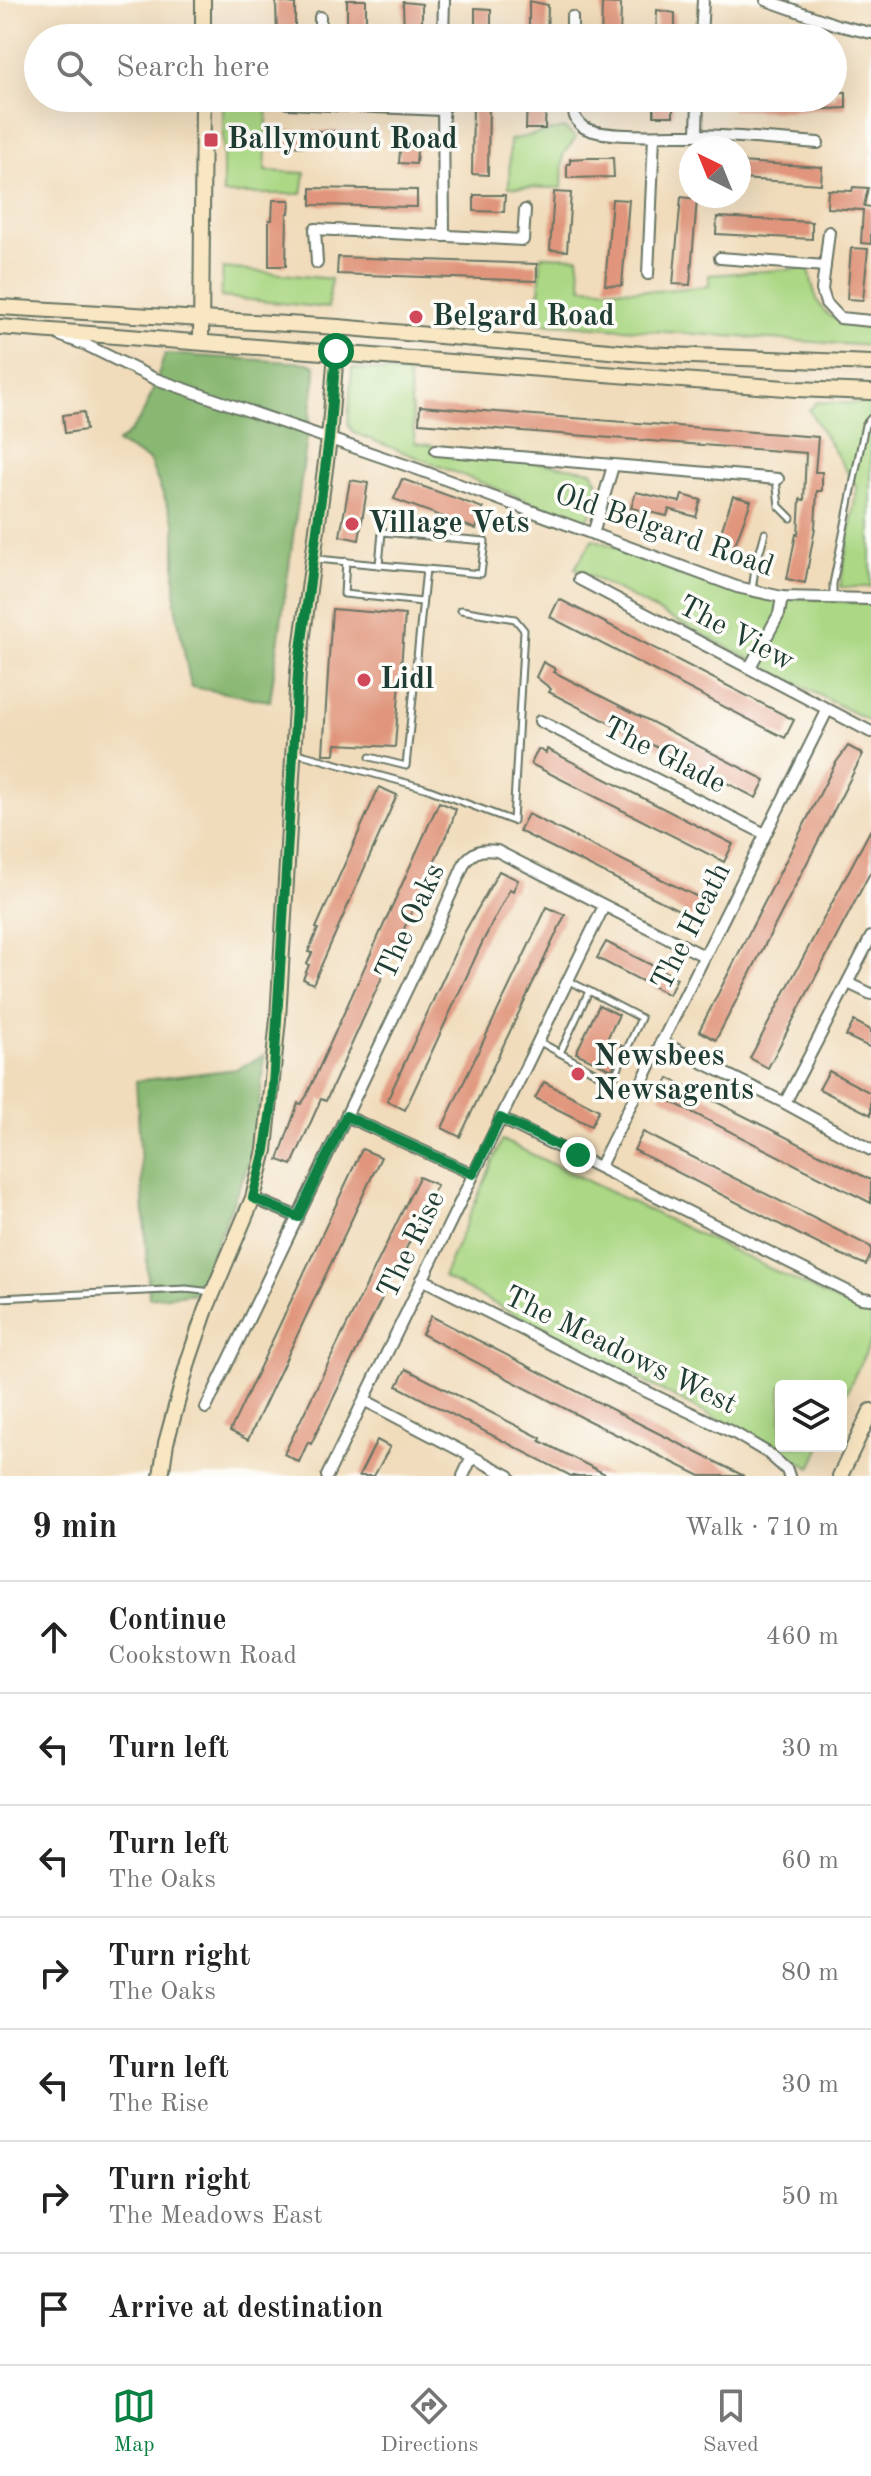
<!DOCTYPE html>
<html lang="en">
<head>
<meta charset="utf-8">
<style>
  :root { --surface:#fff; --page:#f6f6f6; --text:#222; --muted:#767676; --line:#e0e0e0; --accent:#0b8043 }
  body { margin:0; font-family:"Old Standard TT",serif; background:var(--page); color:var(--text) }
  .controls { position:absolute; right:24px; bottom:24px; display:grid; overflow:hidden; border-radius:8px; box-shadow:0 8px 32px #0002 }
  .controls button { width:72px; height:72px; display:grid; place-items:center; padding:0; border:0; border-bottom:2px solid var(--line); background:var(--surface); color:var(--text); font:40px sans-serif }
  .compass { position:absolute; left:679px; top:136px; width:72px; height:72px; border-radius:50%; background:var(--surface); box-shadow:0 8px 32px #0002; rotate:317deg }
  .stop { position:absolute; width:24px; height:24px; margin:-18px; border:6px solid #0b8043; border-radius:50%; background:#fff }
  .stop.end { background:#0b8043; border-color:#fff; box-shadow:0 2px 8px #0008 }
  .list { margin:0; padding:0; list-style:none }
  h2 { display:flex; justify-content:space-between; align-items:center; height:104px; margin:0; padding:0 32px; font-size:34px }
  h2 small { font-size:26px; font-weight:400; color:var(--muted) }
  .list li { display:grid; grid-template-columns:52px 1fr auto; gap:24px; align-items:center; box-sizing:border-box; height:112px; padding:0 32px; border-top:2px solid var(--line) }
  .list b { display:block; font-size:30px; white-space:nowrap }
  .list p { margin:0; font-size:26px; white-space:nowrap; color:var(--muted) }
  .list em { font-size:26px; font-style:normal; color:var(--muted) }
  .icon { flex:none; width:44px; height:44px; fill:none; stroke:currentColor; stroke-width:2; stroke-linecap:round; stroke-linejoin:round }
  .map { position:relative; flex:none; width:871px; height:1476px; overflow:hidden }
  .search { position:absolute; background:var(--surface); box-shadow:0 8px 32px #0002; left:24px; right:24px; top:24px; height:88px; display:flex; align-items:center; gap:20px; box-sizing:border-box; padding:0 28px; border-radius:44px; color:var(--muted); font-size:30px }
  .sheet { height:888px; background:var(--surface) }
  nav { display:flex; justify-content:space-around; align-items:center; box-sizing:border-box; height:112px; border-top:2px solid var(--line); background:var(--surface); font-size:22px; color:var(--muted) }
  nav a { display:grid; justify-items:center; gap:4px }
  nav .on { color:var(--accent) }
  .map>svg:first-child { display:block }
  .green { fill:#acd885; stroke:#668a5c; stroke-width:2 }
  .forest { fill:#89b872; stroke:#547a53; stroke-width:2 }
  .building { fill:#e0957b }
  .lines { fill:none; stroke-linecap:round; stroke-linejoin:round }
  .lane-casing { stroke:#687463; stroke-width:9 }
  .street-casing { stroke:#687463; stroke-width:14 }
  .secondary-casing { stroke:#687463; stroke-width:18 }
  .lane { stroke:#fff; stroke-width:5 }
  .street { stroke:#fff; stroke-width:10 }
  .secondary { stroke:#f9e7c3; stroke-width:14 }
  .route { stroke:#0b8043; stroke-width:10 }
  .poi-dot { fill:#d1495b; stroke:#fdfcf7; stroke-width:3 }
  .labels { text-anchor:middle; dominant-baseline:central; stroke-width:7; stroke-linejoin:round; paint-order:stroke }
  .poi-label { font-size:30px; font-weight:bold; fill:#1f3d34; stroke:#fdfcf7; text-anchor:start }
  .street-label { font-size:30px; fill:#1f3d34; stroke:#fdfcf7 }
</style>
</head>
<body>
<div class="map">
<svg width="871" height="1476" viewBox="0 0 871 1476">
  <rect width="100%" height="100%" fill="#fdfcf7"/>
  <filter id="ink" filterUnits="userSpaceOnUse"><feTurbulence type="fractalNoise" baseFrequency=".0125" numOctaves="2"/><feDisplacementMap in="SourceGraphic" scale="16" xChannelSelector="R" yChannelSelector="G"/><feConvolveMatrix kernelMatrix="1 2 1 2 8 2 1 2 1" color-interpolation-filters="sRGB"/></filter>
  <filter id="wash" filterUnits="userSpaceOnUse"><feTurbulence type="fractalNoise" baseFrequency=".006" numOctaves="4" result="noise"/><feDisplacementMap in="SourceGraphic" scale="32" xChannelSelector="R" yChannelSelector="G"/><feGaussianBlur stdDeviation="1.8" result="paint"/><feColorMatrix in="noise" values="0 0 0 0 0 0 0 0 0 0 0 0 0 0 0 0 0 1.4 0 .05"/><feComposite in="paint" operator="in"/></filter>
  <g filter="url(#wash)">
    <rect width="100%" height="100%" fill="#f0dbba"/>
    <g class="green">
      <path d="M223,98H268L265,171L305,173L302,194H223Z"/>
      <path d="M564,128L576,138L563,154L562,188L509,187L510,140Z"/>
      <path d="M541,256L578,257L582,287L655,291L709,286V275L809,268C817,313 826,323 871,327V346L538,323Z"/>
      <path d="M223,268L331,279L328,308L221,297Z"/>
      <path d="M352,368L408,374L415,443L592,471L598,483L591,513L585,523L354,433L348,424Z"/>
      <path d="M817,402L871,404V587H840L857,488L809,410Z"/>
      <path d="M593,539L737,592L871,604V722L575,568Z"/>
      <path d="M502,1140L871,1317V1341L841,1404V1386H781V1446H821L811,1468L443,1277Z"/>
    </g>
    <g class="forest">
      <path d="M165,354L308,363L315,366L316,374L270,701L191,687L175,605V523L149,460L117,443C146,424 154,385 165,354Z"/>
      <path d="M265,1055L253,1153L196,1293L149,1298L136,1081L237,1069Z"/>
    </g>
    <g id="blocks">
      <g class="building">
        <rect x="347" y="0" width="19" height="38"/>
        <path d="M276,1L295,4V38H277Z"/>
        <path d="M529,1L548,5L547,38H529Z"/>
        <path d="M403,2L422,4V38H404Z"/>
        <path d="M602,3L621,4L620,38H601Z"/>
        <path d="M475,8L491,9V34H475Z"/>
        <path d="M657,10L675,13V38H656Z"/>
        <path d="M836,92H846V108L786,111L731,110V98H835Z"/>
        <path d="M527,98L546,101L545,129H526Z"/>
        <path d="M646,98H673V116H654V107H645Z"/>
        <path d="M473,102H489L488,175L472,174Z"/>
        <path d="M271,130L377,132V148L271,146Z"/>
        <path d="M401,137L418,138L416,164L399,163Z"/>
        <path d="M586,158H613L614,177L567,178V164H570V159Z"/>
        <path d="M739,162L822,167L821,184L739,179Z"/>
        <path d="M853,187L868,188L864,206L871,207V244L861,243L863,210L827,208L828,190L852,191Z"/>
        <path d="M311,188L417,190V207L311,205Z"/>
        <path d="M554,192L571,193L567,251L550,250Z"/>
        <path d="M474,195H505L504,212L474,211Z"/>
        <path d="M681,197L697,199L690,285L673,284Z"/>
        <path d="M612,199L629,200L622,286L605,285Z"/>
        <path d="M273,200H290L289,213H287L286,266H269V220H272Z"/>
        <path d="M717,217L812,222V239L716,234Z"/>
        <path d="M851,248L868,249L863,300L847,299Z"/>
        <path d="M338,257L537,264V281L337,274Z"/>
        <path d="M420,406L818,437L815,472H822V491H817L815,528L805,583L787,579L796,534L798,535L800,499L804,500L806,453L419,423Z"/>
        <path d="M84,412L86,430L65,433L63,415Z"/>
        <path d="M402,479L483,508L476,529L394,499Z"/>
        <path d="M350,480L368,483L359,540L340,536Z"/>
        <path d="M636,492L680,502L682,495L701,500L696,517L669,509L667,516L631,508Z"/>
        <path d="M733,496L751,501L732,553L751,560L748,568L713,556Z"/>
        <path d="M559,599L794,720L785,738L550,617Z"/>
        <path d="M332,609L405,615L395,747L336,744L335,754H323Z"/>
        <path d="M543,662L556,669L554,672L765,780L756,798L549,692L551,689L536,677Z"/>
        <path d="M848,746L863,754L716,1040L699,1031L835,764Z"/>
        <path d="M538,749L546,753L547,749L733,844L724,862L531,764Z"/>
        <path d="M379,787L397,795L313,984L303,979L309,965L307,964L312,953L308,952L318,929L316,928Z"/>
        <path d="M439,802L456,809L451,825L326,1101L321,1099L292,1165L278,1160L298,1103L301,1104L306,1097Z"/>
        <path d="M528,814L704,900L695,918L519,831Z"/>
        <path d="M871,829V871L768,1068L750,1058Z"/>
        <path d="M499,871L518,880L513,891L510,889L482,943L405,1110L387,1101L463,935Z"/>
        <path d="M547,907L565,915L460,1137L442,1128Z"/>
        <path d="M606,942L677,978L669,995L597,958Z"/>
        <path d="M599,1005L619,1015L607,1039L622,1046L612,1070L576,1053Z"/>
        <path d="M854,1021L871,1030V1048L846,1036Z"/>
        <path d="M829,1071L871,1093V1115L819,1089Z"/>
        <path d="M669,1078L871,1180V1203L660,1096Z"/>
        <path d="M544,1082L599,1110L591,1126L535,1098Z"/>
        <path d="M643,1132L871,1247V1255L866,1265L824,1247L634,1150Z"/>
        <path d="M362,1149L381,1157L248,1440L230,1431Z"/>
        <path d="M419,1177L437,1185L311,1444L308,1442L299,1462L284,1454Z"/>
        <path d="M431,1316L644,1426L744,1476H700L587,1420L422,1334Z"/>
        <path d="M406,1369L541,1438L540,1441L609,1476H571L397,1386Z"/>
        <path d="M377,1440L390,1447L374,1476H359Z"/>
      </g>
    </g>
  </g>
  <g filter="url(#ink)">
    <use href="#blocks" fill-opacity="0" stroke="#687463" stroke-width="2"/>
    <g class="lines">
      <g class="lane-casing">
        <g id="lane">
          <path d="M776,479L779,506L791,518"/>
          <path d="M317,559L379,565L382,532L485,541L481,574L426,569L406,766L370,757"/>
          <path d="M346,561L344,594L422,602"/>
          <path d="M379,565L425,569"/>
          <path d="M752,590L755,569L765,533"/>
          <path d="M833,598V584L865,425L871,418"/>
          <path d="M297,753L425,788L513,821L524,630L515,619L461,610"/>
          <path d="M538,1041L560,1053L589,991L567,980"/>
          <path d="M560,1053L612,1082L641,1018L589,991"/>
          <path d="M0,1298L186,1289L212,1292"/>
        </g>
      </g>
      <g class="street-casing">
        <g id="street">
          <path d="M766,0L837,25L871,33"/>
          <path d="M320,17V38"/>
          <path d="M572,17V38"/>
          <path d="M443,38L444,0"/>
          <path d="M701,38L703,0"/>
          <path d="M443,98L444,236"/>
          <path d="M573,98C573,109 573,119 582,126C599,140 676,134 699,135C739,136 778,140 818,143"/>
          <path d="M287,103L442,110"/>
          <path d="M697,134L698,98"/>
          <path d="M829,232L822,290L826,303L840,318L871,321"/>
          <path d="M720,258L825,266"/>
          <path d="M317,263L315,229L523,240L525,210"/>
          <path d="M648,274L654,136"/>
          <path d="M59,335L86,345L153,378L417,469L737,587L782,597L871,599"/>
          <path d="M436,450L778,479"/>
          <path d="M593,534L613,466"/>
          <path d="M579,579L871,732"/>
          <path d="M750,667L779,614L782,597"/>
          <path d="M540,721L765,834"/>
          <path d="M848,983L871,994"/>
          <path d="M661,1042L785,1103L871,1150"/>
          <path d="M785,1103L871,937"/>
          <path d="M346,1116L473,1174"/>
          <path d="M500,1118L861,1298L871,1299"/>
          <path d="M600,1166L827,711"/>
          <path d="M253,1198L298,1217"/>
          <path d="M422,1279L622,1380L736,1434L768,1453L787,1470L789,1476"/>
          <path d="M364,1400L509,1476"/>
          <path d="M206,1408L430,941L465,862C475,850 482,849 497,851L704,956"/>
          <path d="M327,1476L604,906"/>
          <path d="M463,1476L472,1457"/>
        </g>
      </g>
      <g class="secondary-casing">
        <g id="secondary">
          <path d="M203,38V0"/>
          <path d="M0,307L338,327L643,354L871,363"/>
          <path d="M0,327L797,389L871,392"/>
          <path d="M201,342L203,98"/>
          <path d="M161,1476L166,1443L189,1359L206,1309L253,1198L265,1150L278,1019L298,672L329,439L338,327"/>
          <path d="M840,1476L871,1411"/>
        </g>
      </g>
      <use href="#lane" class="lane"/>
      <use href="#street" class="street"/>
      <use href="#secondary" class="secondary"/>
    </g>
  </g>
  <g class="lines" filter="url(#ink)">
    <path class="route" d="M336,351L329,439L298,672L272,1103L265,1150L253,1198L298,1217L346,1116L473,1174L500,1118L578,1155"/>
  </g>
  <g class="poi-dot">
    <rect x="203" y="132" width="16" height="16" rx="4"/>
    <circle cx="416" cy="317" r="8"/>
    <circle cx="352" cy="524" r="8"/>
    <circle cx="364" cy="680" r="8"/>
    <circle cx="578" cy="1074" r="8"/>
  </g>
  <g class="labels">
    <g class="poi-label">
      <text x="227" y="140">Ballymount Road</text>
      <text x="432" y="317">Belgard Road</text>
      <text x="368" y="524">Village Vets</text>
      <text x="380" y="680">Lidl</text>
      <text x="594" y="1057">Newsbees<tspan x="594" dy="34">Newsagents</tspan></text>
    </g>
    <g class="street-label">
      <text transform="translate(664 531) rotate(19)">Old Belgard Road</text>
      <text transform="translate(736 634) rotate(28)">The View</text>
      <text transform="translate(664 756) rotate(27)">The Glade</text>
      <text transform="translate(411 922) rotate(-65)">The Oaks</text>
      <text transform="translate(692 927) rotate(-63)">The Heath</text>
      <text transform="translate(412 1245) rotate(-64)">The Rise</text>
      <text transform="translate(620 1351) rotate(26)">The Meadows West</text>
    </g>
  </g>
</svg>
<div class="controls">
<button><svg class="icon" aria-label="layers" viewBox="0 0 24 24"><path d="M12 4l9 5-9 5-9-5zM3 14l9 5 9-5"/></svg></button>
</div>
<svg class="compass" viewBox="-18 -18 36 36"><path d="M0-13l5 13h-10z" fill="#e53935"/><path d="M0 13l5-13h-10z" fill="#767676"/></svg>
<div class="stop" style="left:336px;top:351px"></div>
<div class="stop end" style="left:578px;top:1155px"></div>
<div class="search"><svg class="icon" aria-label="search" viewBox="0 0 24 24"><circle cx="10" cy="10" r="6"/><path d="M15 15l6 6"/></svg>Search here</div>
</div>
<section class="sheet">
<h2>9 min<small>Walk · 710 m</small></h2>
<ul class="list">
<li><svg class="icon" aria-label="ahead" viewBox="0 0 24 24"><path d="M12 20V5M6 11l6-6 6 6"/></svg><div><b>Continue</b><p>Cookstown Road</p></div><em>460 m</em></li>
<li><svg class="icon" aria-label="left" viewBox="0 0 24 24"><path d="M17 20v-9H6M10 6l-5 5 5 5"/></svg><div><b>Turn left</b></div><em>30 m</em></li>
<li><svg class="icon" aria-label="left" viewBox="0 0 24 24"><path d="M17 20v-9H6M10 6l-5 5 5 5"/></svg><div><b>Turn left</b><p>The Oaks</p></div><em>60 m</em></li>
<li><svg class="icon" aria-label="right" viewBox="0 0 24 24"><path d="M7 20v-9h11M14 6l5 5-5 5"/></svg><div><b>Turn right</b><p>The Oaks</p></div><em>80 m</em></li>
<li><svg class="icon" aria-label="left" viewBox="0 0 24 24"><path d="M17 20v-9H6M10 6l-5 5 5 5"/></svg><div><b>Turn left</b><p>The Rise</p></div><em>30 m</em></li>
<li><svg class="icon" aria-label="right" viewBox="0 0 24 24"><path d="M7 20v-9h11M14 6l5 5-5 5"/></svg><div><b>Turn right</b><p>The Meadows East</p></div><em>50 m</em></li>
<li><svg class="icon" aria-label="arrive" viewBox="0 0 24 24"><path d="M6 21V4h12l-3 4 3 4H6"/></svg><div><b>Arrive at destination</b></div></li>
</ul>
</section>
<nav>
<a class="on"><svg class="icon" aria-label="map" viewBox="0 0 24 24"><path d="M3 6l6-2 6 2 6-2v14l-6 2-6-2-6 2zM9 4v14M15 6v14"/></svg>Map</a>
<a><svg class="icon" aria-label="directions" viewBox="0 0 24 24"><path d="M12 3l9 9-9 9-9-9zM9 14v-3h6M13 9l2 2-2 2"/></svg>Directions</a>
<a><svg class="icon" aria-label="saved" viewBox="0 0 24 24"><path d="M7 4h10v16l-5-4-5 4z"/></svg>Saved</a>
</nav>
</body>
</html>
